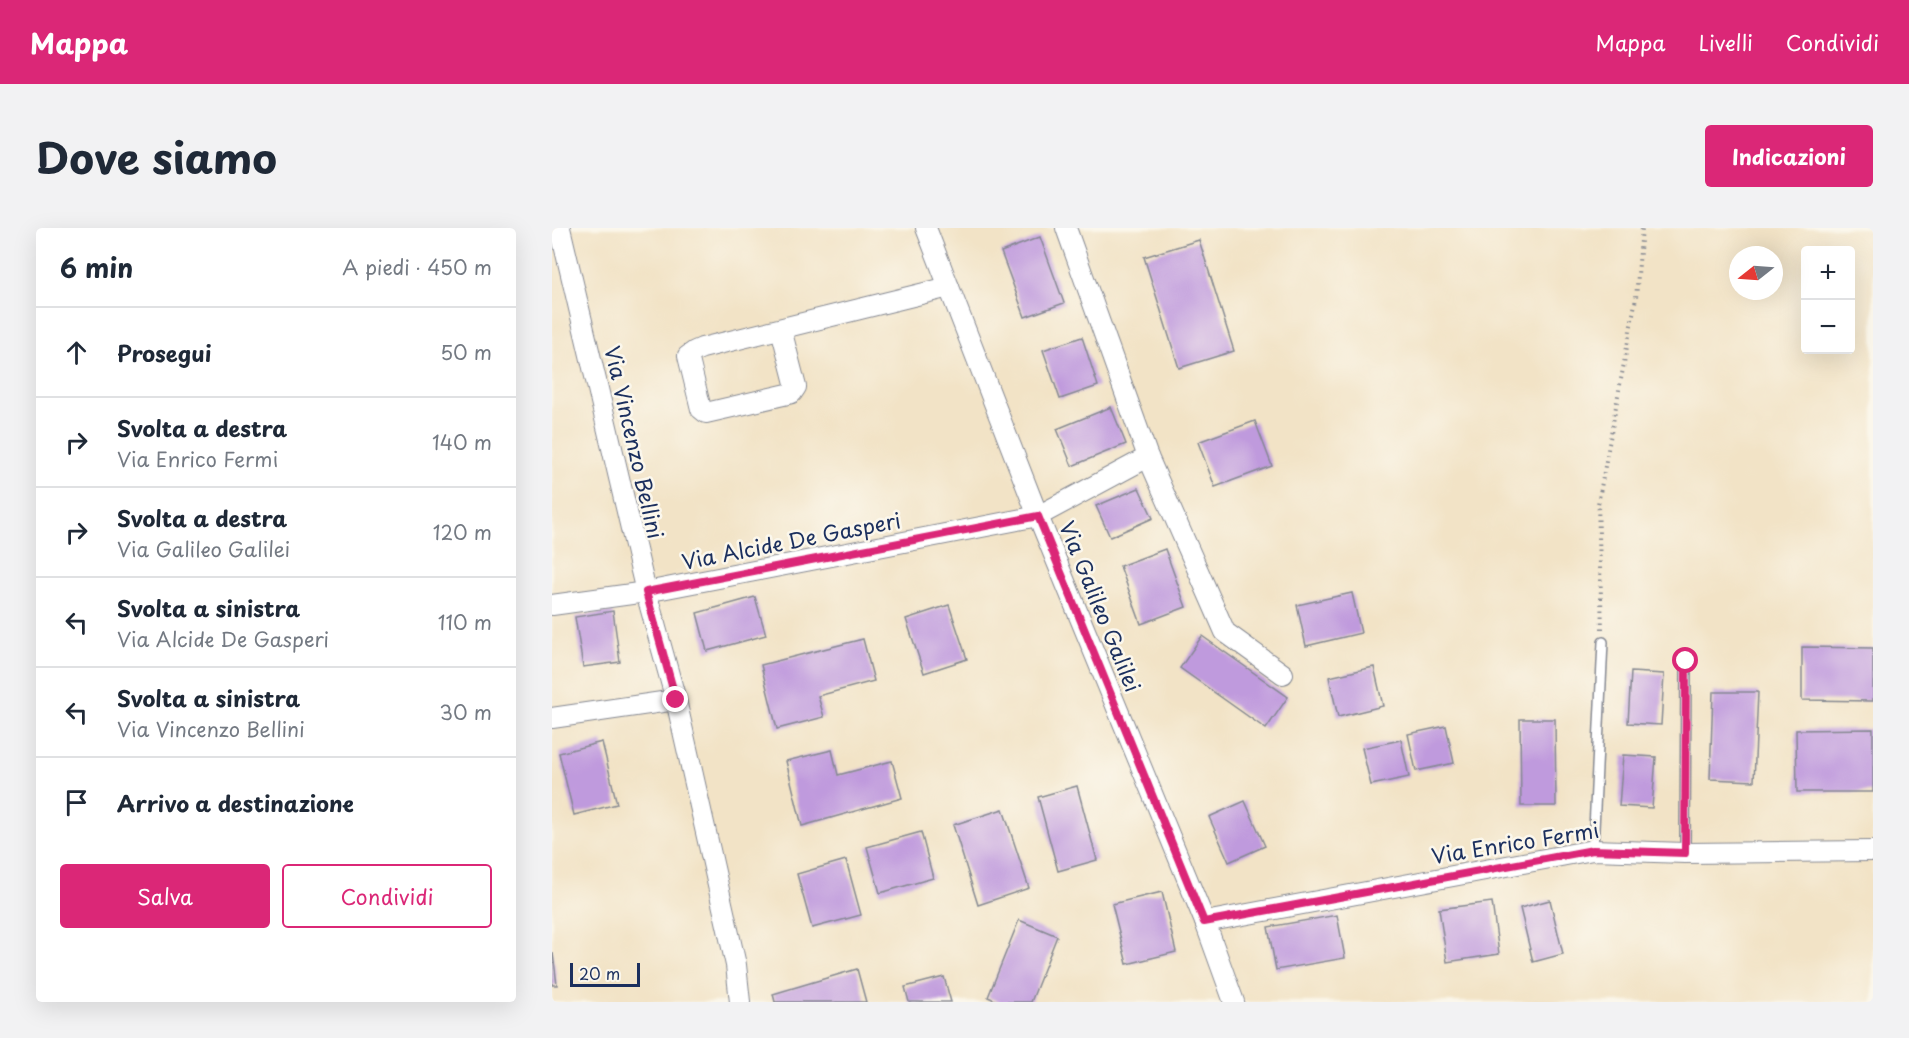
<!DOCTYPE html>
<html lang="it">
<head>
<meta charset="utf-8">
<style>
  :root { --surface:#fff; --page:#f2f2f3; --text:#1f2937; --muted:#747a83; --line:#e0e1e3; --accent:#db2777 }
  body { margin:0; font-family:"Playpen Sans",sans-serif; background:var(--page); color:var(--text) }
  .controls { position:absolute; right:18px; top:18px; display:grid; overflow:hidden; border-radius:6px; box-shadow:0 6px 24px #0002 }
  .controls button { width:54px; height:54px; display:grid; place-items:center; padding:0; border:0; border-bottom:2px solid var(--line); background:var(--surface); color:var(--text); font:30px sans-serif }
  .compass { position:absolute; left:1177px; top:18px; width:54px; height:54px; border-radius:50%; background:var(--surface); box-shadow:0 6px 24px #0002; rotate:253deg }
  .scale { position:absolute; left:18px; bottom:15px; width:70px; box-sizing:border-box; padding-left:6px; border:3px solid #1b2f5e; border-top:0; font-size:16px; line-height:21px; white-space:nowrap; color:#1b2f5e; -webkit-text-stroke:4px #fbf7ec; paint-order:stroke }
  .stop { position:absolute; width:18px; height:18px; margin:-14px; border:4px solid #db2777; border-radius:50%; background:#fff }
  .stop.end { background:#db2777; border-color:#fff; box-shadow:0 2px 6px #0008 }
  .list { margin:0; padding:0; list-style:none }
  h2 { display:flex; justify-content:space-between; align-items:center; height:78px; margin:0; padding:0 24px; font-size:26px }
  h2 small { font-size:20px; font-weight:400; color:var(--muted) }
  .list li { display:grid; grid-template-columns:39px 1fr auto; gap:18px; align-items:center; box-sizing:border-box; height:90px; padding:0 24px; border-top:2px solid var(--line) }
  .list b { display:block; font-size:22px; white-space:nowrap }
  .list p { margin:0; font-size:20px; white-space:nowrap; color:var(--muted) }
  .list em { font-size:20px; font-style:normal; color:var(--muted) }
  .actions { display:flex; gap:12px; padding:18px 24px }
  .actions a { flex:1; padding:14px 0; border:2px solid var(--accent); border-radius:6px; text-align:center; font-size:21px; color:var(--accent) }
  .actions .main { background:var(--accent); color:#fff }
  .icon { flex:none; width:33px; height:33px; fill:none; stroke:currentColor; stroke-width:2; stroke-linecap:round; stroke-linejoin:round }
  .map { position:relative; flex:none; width:1321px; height:774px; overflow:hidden; border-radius:6px }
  header { display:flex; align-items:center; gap:36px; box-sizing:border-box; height:84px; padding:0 30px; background:var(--accent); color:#fff }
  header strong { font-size:28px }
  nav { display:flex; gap:33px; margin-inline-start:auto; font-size:21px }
  .intro { display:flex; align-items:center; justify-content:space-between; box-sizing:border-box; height:144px; padding:0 36px }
  h1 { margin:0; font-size:42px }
  .button { padding:15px 27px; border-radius:6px; background:var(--accent); color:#fff; font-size:21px; font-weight:700 }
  main { display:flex; gap:36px; padding:0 36px }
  aside { flex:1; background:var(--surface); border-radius:6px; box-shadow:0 6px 24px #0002 }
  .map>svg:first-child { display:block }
  .building { fill:#bf9add }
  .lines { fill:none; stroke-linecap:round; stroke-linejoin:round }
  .service-casing { stroke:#868992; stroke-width:12 }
  .minor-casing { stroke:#868992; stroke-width:22 }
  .path { stroke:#868992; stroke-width:4; stroke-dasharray:1.5 4.5; stroke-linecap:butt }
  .service { stroke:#fff; stroke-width:9 }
  .minor { stroke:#fff; stroke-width:20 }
  .route { stroke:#db2777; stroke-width:8 }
  .labels { text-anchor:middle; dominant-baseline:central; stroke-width:5; stroke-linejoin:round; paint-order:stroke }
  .street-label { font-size:21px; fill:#1b2f5e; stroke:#fbf7ec }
</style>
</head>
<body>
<header>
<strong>Mappa</strong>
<nav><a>Mappa</a><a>Livelli</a><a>Condividi</a></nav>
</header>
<div class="intro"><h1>Dove siamo</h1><a class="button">Indicazioni</a></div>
<main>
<aside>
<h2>6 min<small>A piedi · 450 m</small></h2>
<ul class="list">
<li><svg class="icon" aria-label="ahead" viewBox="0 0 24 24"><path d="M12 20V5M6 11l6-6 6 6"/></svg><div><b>Prosegui</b></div><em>50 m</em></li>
<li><svg class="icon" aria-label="right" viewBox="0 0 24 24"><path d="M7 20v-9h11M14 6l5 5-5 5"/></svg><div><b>Svolta a destra</b><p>Via Enrico Fermi</p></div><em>140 m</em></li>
<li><svg class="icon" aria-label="right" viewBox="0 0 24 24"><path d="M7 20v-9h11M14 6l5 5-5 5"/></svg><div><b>Svolta a destra</b><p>Via Galileo Galilei</p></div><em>120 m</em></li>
<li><svg class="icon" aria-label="left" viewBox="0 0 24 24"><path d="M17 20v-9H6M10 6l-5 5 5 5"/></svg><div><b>Svolta a sinistra</b><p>Via Alcide De Gasperi</p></div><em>110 m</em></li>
<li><svg class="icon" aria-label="left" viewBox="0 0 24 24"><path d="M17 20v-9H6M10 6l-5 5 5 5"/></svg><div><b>Svolta a sinistra</b><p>Via Vincenzo Bellini</p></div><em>30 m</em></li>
<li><svg class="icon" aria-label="arrive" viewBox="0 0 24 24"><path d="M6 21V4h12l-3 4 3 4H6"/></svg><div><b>Arrivo a destinazione</b></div></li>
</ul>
<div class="actions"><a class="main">Salva</a><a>Condividi</a></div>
</aside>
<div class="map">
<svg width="1321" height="774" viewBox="0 0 1321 774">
  <rect width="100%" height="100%" fill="#fbf7ec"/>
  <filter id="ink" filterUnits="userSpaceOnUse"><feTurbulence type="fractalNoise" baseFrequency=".0167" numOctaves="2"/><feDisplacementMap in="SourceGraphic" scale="12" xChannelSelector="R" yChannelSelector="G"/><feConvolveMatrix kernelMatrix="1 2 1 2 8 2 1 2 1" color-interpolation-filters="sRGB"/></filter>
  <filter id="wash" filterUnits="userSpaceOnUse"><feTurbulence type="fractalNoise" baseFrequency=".008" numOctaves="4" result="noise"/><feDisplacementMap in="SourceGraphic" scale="24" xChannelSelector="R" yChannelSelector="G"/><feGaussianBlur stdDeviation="1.35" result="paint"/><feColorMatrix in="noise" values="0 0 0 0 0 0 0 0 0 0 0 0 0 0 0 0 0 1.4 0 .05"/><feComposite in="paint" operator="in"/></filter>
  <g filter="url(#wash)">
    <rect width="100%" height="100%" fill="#f2e3c6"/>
    <g id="blocks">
      <g class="building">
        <path d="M488,9L512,75L473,89L449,24Z"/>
        <path d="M647,12L682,123L627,140L592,29Z"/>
        <path d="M530,109L546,158L508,171L491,122Z"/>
        <path d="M559,179L574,216L520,238L505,201Z"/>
        <path d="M703,193L720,238L663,259L646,214Z"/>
        <path d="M587,260L601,290L558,309L544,278Z"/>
        <path d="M613,321L634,379L589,396L568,338Z"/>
        <path d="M800,365L809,405L754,418L745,377Z"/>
        <path d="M203,369L214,407L155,423L145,385Z"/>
        <path d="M397,377L415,431L372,445L354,391Z"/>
        <path d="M61,383L68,434L31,439L23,389Z"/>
        <path d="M650,408L736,469L714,501L628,440Z"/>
        <path d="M311,411L322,453L266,468L272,489L225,501L209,437Z"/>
        <path d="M1250,419L1321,420V473L1250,472Z"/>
        <path d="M822,439L831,478L786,489L777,449Z"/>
        <path d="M1079,444L1112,446L1109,497L1076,495Z"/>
        <path d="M1161,464H1206L1202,553L1158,551Z"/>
        <path d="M968,491H1003L1004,578H969Z"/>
        <path d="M894,498L902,535L864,543L856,506Z"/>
        <path d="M1321,501V564H1245L1244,502Z"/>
        <path d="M849,512L857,549L819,557L810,520Z"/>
        <path d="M50,514L65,576L22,587L7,525Z"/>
        <path d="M280,522L286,547L340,533L350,570L250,598L234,533Z"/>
        <path d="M1071,527L1104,529L1100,580L1067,578Z"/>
        <path d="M525,558L545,632L506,643L486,569Z"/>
        <path d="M693,573L713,618L677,634L657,589Z"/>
        <path d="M451,581L477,660L426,677L401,597Z"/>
        <path d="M369,604L381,650L328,665L315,619Z"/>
        <path d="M294,632L309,687L260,700L245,646Z"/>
        <path d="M610,664L624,724L575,736L560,676Z"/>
        <path d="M998,672L1011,726L981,734L968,680Z"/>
        <path d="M940,674L947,726L895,734L887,681Z"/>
        <path d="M785,687L793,730L724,742L716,699Z"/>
        <path d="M467,692L505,708L479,774H447L436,769Z"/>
        <path d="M0,725H1L5,757H0Z"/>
        <path d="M305,741L314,774H223L221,766Z"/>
        <path d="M392,749L399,774H357L353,759Z"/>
      </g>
    </g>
  </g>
  <g filter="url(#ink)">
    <use href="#blocks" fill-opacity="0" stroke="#868992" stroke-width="1.5"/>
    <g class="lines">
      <g class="service-casing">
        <g id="service">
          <path d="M1041,622L1051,414"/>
          <path d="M1133,625L1134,433"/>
        </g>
      </g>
      <g class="minor-casing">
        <g id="minor">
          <path d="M8,0L94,364L124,472L184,737L188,774"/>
          <path d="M374,0L486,288L653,694L682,774"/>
          <path d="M229,101L244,159L240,165L154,185L149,181L136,128L143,123L150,120L397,59"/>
          <path d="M596,229L673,404L731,446"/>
          <path d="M0,377L94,364L486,288L596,229L514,0"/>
          <path d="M0,490L124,472"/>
          <path d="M653,694L1041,622L1133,625L1321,623"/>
        </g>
      </g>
      <path class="path" d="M1050,401L1046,276L1084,70L1090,0"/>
      <use href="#service" class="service"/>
      <use href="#minor" class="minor"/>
    </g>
  </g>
  <g class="lines" filter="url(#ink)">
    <path class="route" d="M124,472L94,364L486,288L652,694L1041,622L1133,625L1134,433"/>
  </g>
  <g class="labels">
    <g class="street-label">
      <text transform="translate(83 214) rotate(77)">Via Vincenzo Bellini</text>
      <text transform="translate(239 312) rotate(-11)">Via Alcide De Gasperi</text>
      <text transform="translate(549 378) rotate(68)">Via Galileo Galilei</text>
      <text transform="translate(963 614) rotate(-9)">Via Enrico Fermi</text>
    </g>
  </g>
</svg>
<div class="controls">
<button>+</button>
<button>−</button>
</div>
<svg class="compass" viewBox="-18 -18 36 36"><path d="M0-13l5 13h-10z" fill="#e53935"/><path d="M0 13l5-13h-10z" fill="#747a83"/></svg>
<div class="scale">20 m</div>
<div class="stop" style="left:1134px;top:433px"></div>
<div class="stop end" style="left:124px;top:472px"></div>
</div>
</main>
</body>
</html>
